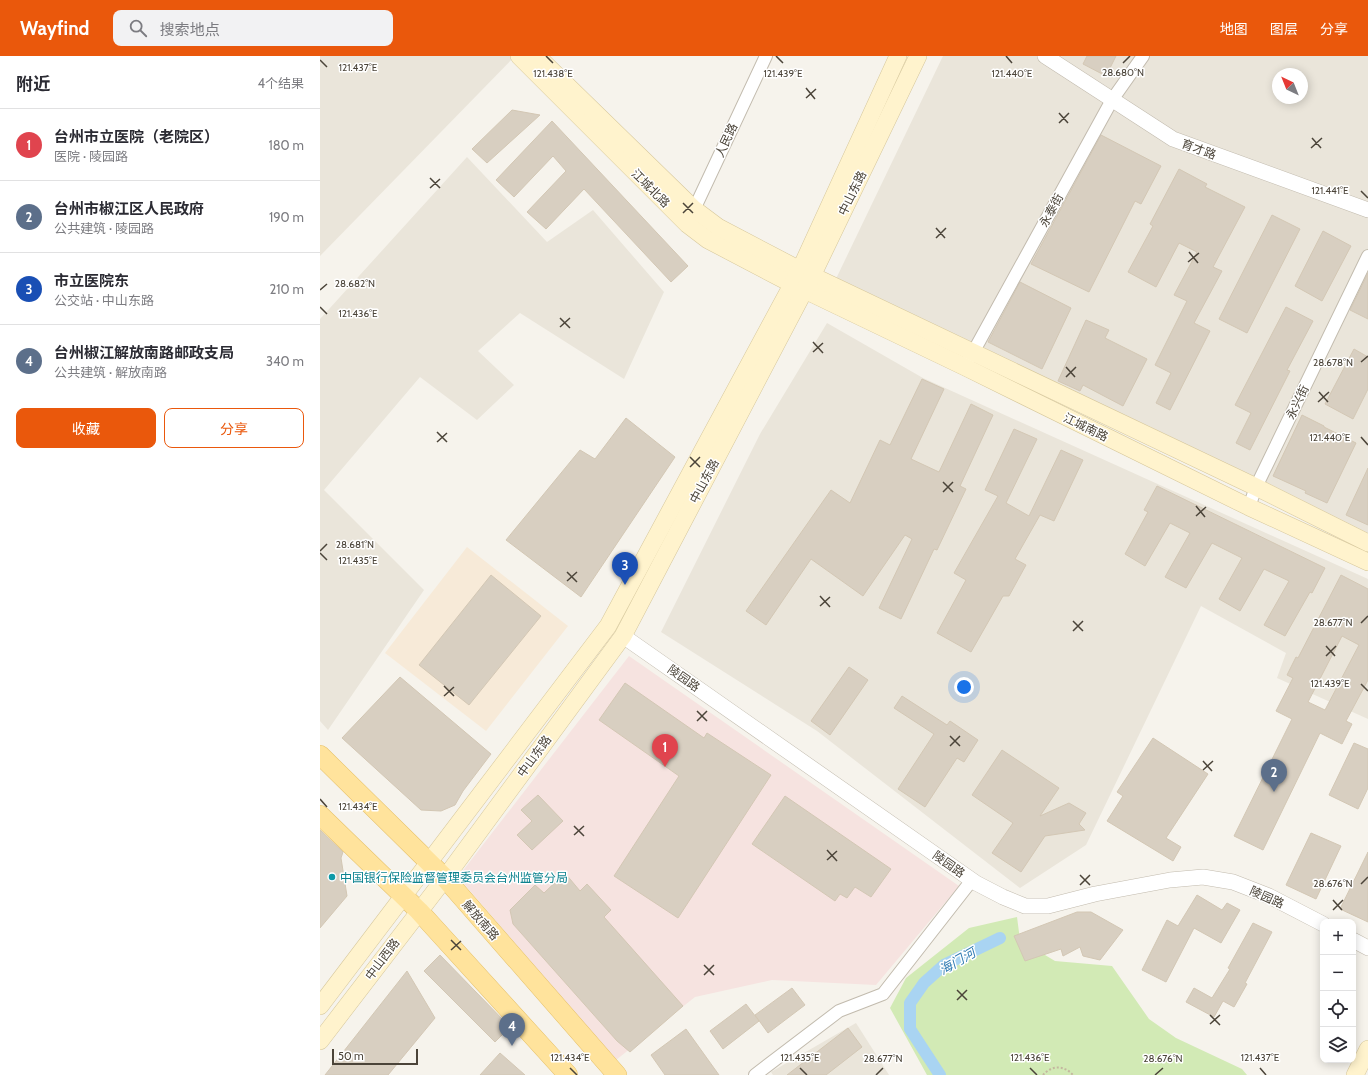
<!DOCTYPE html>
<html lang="zh">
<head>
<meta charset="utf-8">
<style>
  :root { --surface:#fff; --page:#f2f2f3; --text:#2b2b33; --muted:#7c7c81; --line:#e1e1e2; --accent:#ea580c }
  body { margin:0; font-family:Cabin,"Noto Sans SC",sans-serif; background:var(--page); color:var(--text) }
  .controls { position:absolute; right:12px; bottom:12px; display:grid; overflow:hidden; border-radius:8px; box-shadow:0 2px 10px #0003 }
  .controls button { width:36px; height:36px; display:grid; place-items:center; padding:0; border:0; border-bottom:1px solid var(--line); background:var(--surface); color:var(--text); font:20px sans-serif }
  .compass { position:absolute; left:952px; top:12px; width:36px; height:36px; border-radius:50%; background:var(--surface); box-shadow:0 2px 10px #0003; rotate:317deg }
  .scale { position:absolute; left:12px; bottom:10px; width:86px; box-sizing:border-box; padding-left:4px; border:2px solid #4b4439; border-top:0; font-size:11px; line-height:14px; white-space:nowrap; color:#4b4439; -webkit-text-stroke:3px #fff; paint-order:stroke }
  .you { position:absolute; left:644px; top:631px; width:14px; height:14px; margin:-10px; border:3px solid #fff; border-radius:50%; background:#1a73e8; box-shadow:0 0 0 6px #1a73e833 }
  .badge { display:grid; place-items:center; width:26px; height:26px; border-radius:50%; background:var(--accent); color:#fff; font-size:13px; font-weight:700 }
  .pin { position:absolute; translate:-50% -33px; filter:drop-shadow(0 1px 2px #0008) }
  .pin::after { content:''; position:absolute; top:21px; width:14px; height:12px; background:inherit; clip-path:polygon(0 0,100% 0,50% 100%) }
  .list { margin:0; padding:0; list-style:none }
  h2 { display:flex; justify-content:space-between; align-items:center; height:52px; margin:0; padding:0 16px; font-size:17px }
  h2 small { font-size:13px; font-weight:400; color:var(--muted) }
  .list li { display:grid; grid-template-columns:26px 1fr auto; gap:12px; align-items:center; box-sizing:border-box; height:72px; padding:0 16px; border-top:1px solid var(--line) }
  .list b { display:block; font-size:15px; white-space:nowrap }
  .list p { margin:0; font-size:13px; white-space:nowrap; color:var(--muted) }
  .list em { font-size:13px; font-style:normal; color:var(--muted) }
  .actions { display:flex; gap:8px; padding:12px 16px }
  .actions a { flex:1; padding:9px 0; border:1px solid var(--accent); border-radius:8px; text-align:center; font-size:14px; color:var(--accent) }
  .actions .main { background:var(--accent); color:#fff }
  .icon { flex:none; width:22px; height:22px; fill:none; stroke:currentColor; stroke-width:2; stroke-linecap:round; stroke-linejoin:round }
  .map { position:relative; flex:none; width:1048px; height:1019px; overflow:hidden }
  header { display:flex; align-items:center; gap:24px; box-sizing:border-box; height:56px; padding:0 20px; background:var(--accent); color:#fff }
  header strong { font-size:19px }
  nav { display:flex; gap:22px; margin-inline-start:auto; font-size:14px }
  .search { width:280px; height:36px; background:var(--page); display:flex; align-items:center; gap:10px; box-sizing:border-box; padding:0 14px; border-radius:8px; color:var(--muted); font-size:15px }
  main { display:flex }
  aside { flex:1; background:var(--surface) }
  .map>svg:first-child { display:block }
  .residential { fill:#eae5da; fill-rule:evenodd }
  .commercial { fill:#f7ead8 }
  .medical { fill:#f6e3e0 }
  .green { fill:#d2eab5 }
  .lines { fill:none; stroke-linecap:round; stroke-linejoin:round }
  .canal { stroke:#a9d4f2; stroke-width:12 }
  .building { fill:#d8cfc1; stroke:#d3c7b4; fill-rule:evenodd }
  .minor-casing { stroke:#c2bbae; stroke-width:14 }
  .tertiary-casing { stroke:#c2bbae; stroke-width:16 }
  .secondary-casing { stroke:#d6c79b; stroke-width:18 }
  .primary-casing { stroke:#e6c16a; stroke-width:20 }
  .path { stroke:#c4b79f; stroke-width:2; stroke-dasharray:2 2; stroke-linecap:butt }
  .minor { stroke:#fff; stroke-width:12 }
  .tertiary { stroke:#fff; stroke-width:15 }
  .secondary { stroke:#fff3cd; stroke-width:17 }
  .primary { stroke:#ffe39c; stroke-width:19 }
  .ticks { fill:none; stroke:#4b4439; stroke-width:1.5 }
  .culture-dot { fill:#0f9aa8; stroke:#fff; stroke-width:1.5 }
  .labels { text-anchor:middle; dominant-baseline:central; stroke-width:3; stroke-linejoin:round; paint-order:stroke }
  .street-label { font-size:12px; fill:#4b4439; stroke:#fff }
  .culture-label { font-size:12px; fill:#0d838f; stroke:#fff; text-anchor:start }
  .water-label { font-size:13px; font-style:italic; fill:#2e7ab2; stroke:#fff }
  .ticks-label { font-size:10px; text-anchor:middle; fill:#4b4439; stroke:#fff; stroke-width:3; stroke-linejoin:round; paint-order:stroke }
</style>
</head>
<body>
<header>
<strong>Wayfind</strong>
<div class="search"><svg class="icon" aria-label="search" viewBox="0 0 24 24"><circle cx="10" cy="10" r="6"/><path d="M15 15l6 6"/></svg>搜索地点</div>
<nav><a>地图</a><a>图层</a><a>分享</a></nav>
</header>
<main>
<aside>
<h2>附近<small>4个结果</small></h2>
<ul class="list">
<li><span class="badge" style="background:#e0444e">1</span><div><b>台州市立医院（老院区）</b><p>医院 · 陵园路</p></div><em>180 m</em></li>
<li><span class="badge" style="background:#5c6f8a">2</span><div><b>台州市椒江区人民政府</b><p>公共建筑 · 陵园路</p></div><em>190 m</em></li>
<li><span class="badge" style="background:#1a4fb4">3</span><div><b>市立医院东</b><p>公交站 · 中山东路</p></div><em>210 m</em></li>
<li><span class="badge" style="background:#5c6f8a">4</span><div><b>台州椒江解放南路邮政支局</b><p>公共建筑 · 解放南路</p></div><em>340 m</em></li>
</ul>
<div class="actions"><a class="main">收藏</a><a>分享</a></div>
</aside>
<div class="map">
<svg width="1048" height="1019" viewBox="0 0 1048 1019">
  <rect width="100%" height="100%" fill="#f6f3ec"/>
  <g class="residential">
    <path d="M0,0H195L0,200Z"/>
    <path d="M623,0H1048V479L831,371L513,229ZM958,18H982V42H958Z"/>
    <path d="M147,101L227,186L273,154L344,236L304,323L200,257L158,295L194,329L157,364L100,321L4,434L104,534L8,674L0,665V263Z"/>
    <path d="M507,267L603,322L1048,523V663L957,622L966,597L881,550L766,789L700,832L497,675L341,576L440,378Z"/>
    <path d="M536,967L569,1019H453L451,1016Z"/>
  </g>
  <path class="commercial" d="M147,491L248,570L166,675L65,597Z"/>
  <path class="medical" d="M309,600L639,830L556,929L452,924L375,941L296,1004L138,821Z"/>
  <path class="green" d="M697,861L700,884L735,905L792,910L829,963L856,982L922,1013L927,1019H607L570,952L586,922L649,872Z"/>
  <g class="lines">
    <path class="canal" d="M620,1019L590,973V947L604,927L624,909L680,882"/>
  </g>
  <g class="building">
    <path d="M767,0H796L786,20L763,8Z"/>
    <path d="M192,54L220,59L167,107L152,93Z"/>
    <path d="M232,65L368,210L351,226L264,133L226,173L207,156L246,115L233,100L194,141L176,124Z"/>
    <path d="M781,79L841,110L821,148L815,145L769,236L711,208Z"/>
    <path d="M859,113L887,128L885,131L925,151L893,211L902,215L874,267L890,275L850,354L836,347L851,317L835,309L867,245L854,239L877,196L859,187L836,231L808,216L833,170L830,168Z"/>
    <path d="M952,159L980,173L927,277L899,263Z"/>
    <path d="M1003,175L1031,190L1002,245L975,230Z"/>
    <path d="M1048,217V263L1030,254Z"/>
    <path d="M700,226L751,252L722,313L668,286Z"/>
    <path d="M966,251L993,265L967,314L970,315L930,394L916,387L931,357L915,349Z"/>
    <path d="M766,264L789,274L785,282L827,303L803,350L763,329L760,335L738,325Z"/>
    <path d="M1034,293L1048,301V333L1033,363L1005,348Z"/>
    <path d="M602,323L624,333L591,403L619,416L651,348L673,359L640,430L646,433L617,494L614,493L581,563L559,552L592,483L585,479L543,540L491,503L446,569L426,555L511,434L530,447L560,384L570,389Z"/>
    <path d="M982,359L1004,370V371L1036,387L1007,447L985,437L986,435L953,420Z"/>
    <path d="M306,362L355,401L261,541L186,484L260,394L275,403Z"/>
    <path d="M694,373L717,383L686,447L709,460L741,394L763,404L734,465L720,459L695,503L706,509L689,540H683L651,596L617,577L646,524L634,517L678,440L665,434Z"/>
    <path d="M1048,412V469L1026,459Z"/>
    <path d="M837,430L1005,512L992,537L990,536L965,580L944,569L969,525L944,513L920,555L899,543L922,502L892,487L866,532L845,521L870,477L850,467L825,510L805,498L828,456L824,454Z"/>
    <path d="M171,519L221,560L149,649L99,609Z"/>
    <path d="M1021,519L1048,533V624L1026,665L1032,668L1022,688L1000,677L943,794L914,780L972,663L956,655L973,622L967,619L976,601L978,602ZM1022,580L1039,589L1005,654L988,646Z"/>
    <path d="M529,611L548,624L510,679L491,665Z"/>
    <path d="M80,621L171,698L143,735L135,749L121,755L101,754L22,682Z"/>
    <path d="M305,627L384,682L387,677L451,719L358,862L294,820L359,720L279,664Z"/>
    <path d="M582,640L627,669L630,665L658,684L644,706L637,702L605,751L578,733L614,678L574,652Z"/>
    <path d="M833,682L888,718L846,782L861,791L853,805L787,765L803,740L797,736Z"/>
    <path d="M1034,687L1048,693V732L1038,753L1009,739Z"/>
    <path d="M682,694L739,732L720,760L749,747L766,757L759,768L765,774L725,780L701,816L672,797L693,767L652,739Z"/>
    <path d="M218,739L243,765L212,794L197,779L212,765L201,754Z"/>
    <path d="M465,740L571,813L551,841L535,831L527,842L520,838L515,845L432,788Z"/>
    <path d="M0,774L23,796L21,802L27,840L0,872Z"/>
    <path d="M991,777L1021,790L996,843L966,829Z"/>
    <path d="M1048,796V866L1020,853Z"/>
    <path d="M245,817L260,835L267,828L291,854L284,861L363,950L310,996L297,985L193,868L190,854L215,829L224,837Z"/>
    <path d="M877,839L902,854L907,847L920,854L901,887L874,872L846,926L822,914L847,864L858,870Z"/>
    <path d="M757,856H771L803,874L780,904L763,900L760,891L743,900L741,893L705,905L694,880Z"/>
    <path d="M933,867L952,876L925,927L927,928L914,951L903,945L894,961L866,946L874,932L892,942L910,913L908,912Z"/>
    <path d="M120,899L190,971L175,986L104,915Z"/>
    <path d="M87,915L115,962L68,1019H5Z"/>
    <path d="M472,932L485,949L448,977L435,959Z"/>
    <path d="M426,948L439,965L403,993L390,975Z"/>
    <path d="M528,972L542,991L506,1019H467Z"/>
    <path d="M366,973L399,1019H345L331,999Z"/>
    <path d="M180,997L205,1019H160Z"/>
  </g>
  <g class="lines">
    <g class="minor-casing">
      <g id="minor">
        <path d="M371,160L446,0"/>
        <path d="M650,302L792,44L823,0"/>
        <path d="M929,451L936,431L1048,200"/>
        <path d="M435,1019L519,955L563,938L652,824"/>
      </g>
    </g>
    <g class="tertiary-casing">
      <g id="tertiary">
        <path d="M725,0L853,83L1048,154"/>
        <path d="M303,580L656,827L683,841L705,850H728L775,838L850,824L883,821L913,826L949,840L1003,868"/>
        <path d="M1033,884L1048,892"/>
      </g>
    </g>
    <g class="secondary-casing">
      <g id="secondary">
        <path d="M199,0L367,168L388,184L472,228L645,311L929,451L1048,506"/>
        <path d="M217,0L374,153L398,171L480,214L936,431L1048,487"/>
        <path d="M0,950L288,570L480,214L578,0"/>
        <path d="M0,985L125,822L303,580L492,220L598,0"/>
        <path d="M1035,1019L1048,993"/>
      </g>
    </g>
    <g class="primary-casing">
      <g id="primary">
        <path d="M0,699L125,822L297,1019"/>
        <path d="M0,759L99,855L248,1019"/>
      </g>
    </g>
    <path class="path" d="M723,1019C732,1009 744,1009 753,1019"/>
    <use href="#minor" class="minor"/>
    <use href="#tertiary" class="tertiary"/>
    <use href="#secondary" class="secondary"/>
    <use href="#primary" class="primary"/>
  </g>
  <path class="ticks" d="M226,0L233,7M456,0L463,7M686,0L692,7M0,4L7,11M803,7L810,0M486,32L495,43M486,42L496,33M739,57L748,67M739,67L749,57M992,82L1001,92M991,92L1002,82M110,122L120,132M110,132L120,123M1041,135L1048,142M363,147L373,157M363,157L373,147M616,172L625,182M616,182L626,172M869,196L878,207M868,206L879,197M0,234L7,228M0,251L7,258M240,262L250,272M240,271L250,262M493,286L503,297M493,296L503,287M1041,306L1048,300M746,311L755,321M746,321L756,311M999,336L1008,346M998,346L1009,336M117,376L127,386M1041,381L1048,389M117,386L127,377M370,401L380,411M370,411L380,401M623,426L633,436M623,436L633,426M876,450L885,461M876,460L886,451M0,495L7,488M0,497L7,504M247,516L257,526M247,525L257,516M500,540L510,551M500,550L510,541M753,565L763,575M1041,567L1048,560M753,575L763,565M1006,590L1015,600M1006,600L1016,590M1041,628L1048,635M124,630L134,640M124,640L134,631M377,655L387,665M377,665L387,655M630,680L640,690M630,690L640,680M883,705L892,715M883,714L893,705M0,743L7,751M254,770L264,780M254,779L264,770M507,794L517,805M507,804L517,795M760,819L770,829M1041,828L1048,821M760,829L770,819M1013,844L1022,854M1013,854L1023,844M131,884L141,894M131,894L141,885M384,909L394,919M384,919L394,909M637,934L647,944M637,944L647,934M890,959L900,969M890,968L900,959M250,1012L257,1019M480,1012L487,1019M710,1012L717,1019M940,1012L946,1019M556,1019L563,1012M835,1019L843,1012"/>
  <circle class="culture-dot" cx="12" cy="821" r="4"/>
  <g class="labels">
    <g class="street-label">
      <text transform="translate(406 84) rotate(-65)">人民路</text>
      <text transform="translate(879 93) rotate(20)">育才路</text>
      <text transform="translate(331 132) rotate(45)">江城北路</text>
      <text transform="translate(532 137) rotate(-64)">中山东路</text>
      <text transform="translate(731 154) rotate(-61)">永泰街</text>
      <text transform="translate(977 346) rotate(-64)">永兴街</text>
      <text transform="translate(766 371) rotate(26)">江城南路</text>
      <text transform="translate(384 425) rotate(-62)">中山东路</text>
      <text transform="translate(364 622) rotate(35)">陵园路</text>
      <text transform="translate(214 700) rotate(-54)">中山东路</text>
      <text transform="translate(629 808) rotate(35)">陵园路</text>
      <text transform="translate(947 841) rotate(24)">陵园路</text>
      <text transform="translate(161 864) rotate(49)">解放南路</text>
      <text transform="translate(62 903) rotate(-53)">中山西路</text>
    </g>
    <g class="culture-label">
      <text x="20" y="821">中国银行保险监督管理委员会台州监管分局</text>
    </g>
    <g class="water-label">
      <text transform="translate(637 905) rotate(-30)">海门河</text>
    </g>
  </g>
  <g class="ticks-label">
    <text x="38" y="15">121.437°E</text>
    <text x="803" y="20">28.680°N</text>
    <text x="463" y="21">121.439°E</text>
    <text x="692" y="21">121.440°E</text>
    <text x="233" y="21">121.438°E</text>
    <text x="1010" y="138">121.441°E</text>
    <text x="35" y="231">28.682°N</text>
    <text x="38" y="261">121.436°E</text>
    <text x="1013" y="310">28.678°N</text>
    <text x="1010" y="385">121.440°E</text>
    <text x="35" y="492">28.681°N</text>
    <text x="38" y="508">121.435°E</text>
    <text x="1013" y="570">28.677°N</text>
    <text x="1010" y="631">121.439°E</text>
    <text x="38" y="754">121.434°E</text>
    <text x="1013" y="831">28.676°N</text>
    <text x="250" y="1005">121.434°E</text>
    <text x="480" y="1005">121.435°E</text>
    <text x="710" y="1005">121.436°E</text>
    <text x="940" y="1005">121.437°E</text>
    <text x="563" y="1006">28.677°N</text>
    <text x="843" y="1006">28.676°N</text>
  </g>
</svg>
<div class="controls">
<button>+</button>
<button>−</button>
<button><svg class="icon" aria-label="locate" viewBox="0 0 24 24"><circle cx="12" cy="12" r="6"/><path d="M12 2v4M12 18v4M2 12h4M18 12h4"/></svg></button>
<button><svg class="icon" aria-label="layers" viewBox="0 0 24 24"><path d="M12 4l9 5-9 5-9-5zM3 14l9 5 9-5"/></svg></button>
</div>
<svg class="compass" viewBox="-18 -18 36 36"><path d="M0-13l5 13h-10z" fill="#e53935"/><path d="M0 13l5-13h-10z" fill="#7c7c81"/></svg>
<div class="scale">50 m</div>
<div class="you"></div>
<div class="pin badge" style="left:345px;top:711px;background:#e0444e">1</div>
<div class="pin badge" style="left:954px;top:736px;background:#5c6f8a">2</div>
<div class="pin badge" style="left:305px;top:529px;background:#1a4fb4">3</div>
<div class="pin badge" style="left:192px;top:990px;background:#5c6f8a">4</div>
</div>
</main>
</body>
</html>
